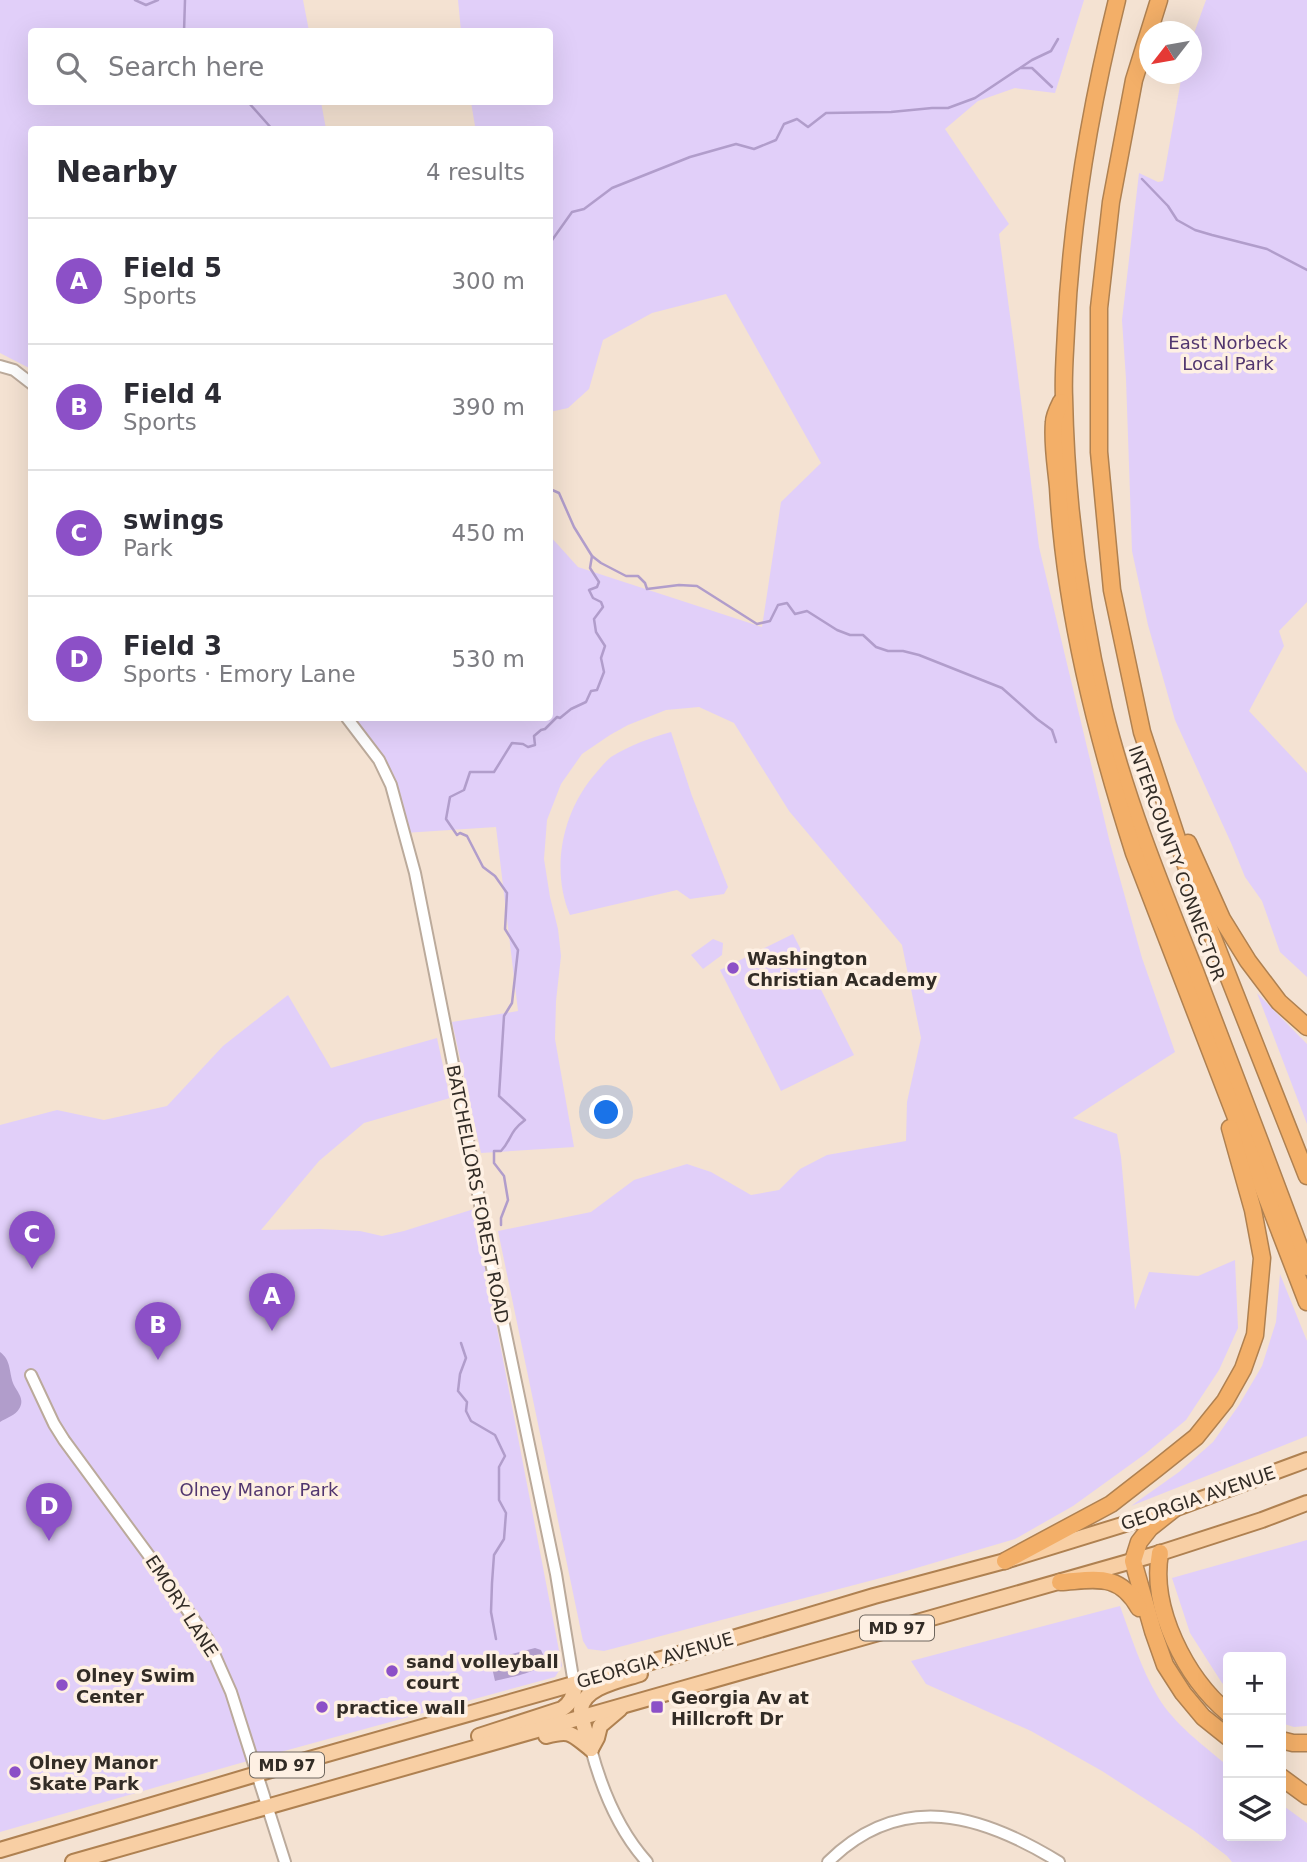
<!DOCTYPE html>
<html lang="en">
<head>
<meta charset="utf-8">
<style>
  :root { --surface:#fff; --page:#f2f2f3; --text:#2b2b33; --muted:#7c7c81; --line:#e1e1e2; --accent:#8c50c7 }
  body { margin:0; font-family:"DejaVu Sans",sans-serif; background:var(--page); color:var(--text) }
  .controls { position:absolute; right:21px; bottom:21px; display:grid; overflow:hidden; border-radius:7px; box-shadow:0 7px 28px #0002 }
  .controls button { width:63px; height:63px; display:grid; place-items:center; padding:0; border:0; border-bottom:2px solid var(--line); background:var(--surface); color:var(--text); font:35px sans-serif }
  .compass { position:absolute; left:1139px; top:21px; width:63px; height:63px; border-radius:50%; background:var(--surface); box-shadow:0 7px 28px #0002; rotate:239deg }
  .you { position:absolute; left:607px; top:1113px; width:24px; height:24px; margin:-18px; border:5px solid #fff; border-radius:50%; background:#1a73e8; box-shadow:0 0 0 10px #1a73e833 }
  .badge { display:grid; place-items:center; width:46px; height:46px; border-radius:50%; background:var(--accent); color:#fff; font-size:23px; font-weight:700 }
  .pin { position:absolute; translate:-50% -58px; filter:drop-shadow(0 2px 4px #0008) }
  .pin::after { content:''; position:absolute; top:37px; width:24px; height:21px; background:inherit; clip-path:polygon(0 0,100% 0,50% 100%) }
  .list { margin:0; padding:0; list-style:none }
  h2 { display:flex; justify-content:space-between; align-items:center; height:91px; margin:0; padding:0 28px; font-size:30px }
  h2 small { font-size:23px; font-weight:400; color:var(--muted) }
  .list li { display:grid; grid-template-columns:46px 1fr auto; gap:21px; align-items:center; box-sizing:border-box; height:126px; padding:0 28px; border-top:2px solid var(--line) }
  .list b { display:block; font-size:26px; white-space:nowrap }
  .list p { margin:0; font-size:23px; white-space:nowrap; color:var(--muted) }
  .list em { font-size:23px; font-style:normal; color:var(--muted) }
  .icon { flex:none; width:38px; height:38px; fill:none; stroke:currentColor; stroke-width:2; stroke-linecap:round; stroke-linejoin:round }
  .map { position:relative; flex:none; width:1307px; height:1862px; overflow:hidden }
  .search { position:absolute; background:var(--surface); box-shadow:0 7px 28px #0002; left:28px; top:28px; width:525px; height:77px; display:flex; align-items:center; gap:18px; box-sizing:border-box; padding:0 24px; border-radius:7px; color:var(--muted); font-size:26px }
  .panel { position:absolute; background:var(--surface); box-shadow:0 7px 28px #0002; left:28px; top:126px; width:525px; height:595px; border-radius:7px }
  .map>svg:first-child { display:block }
  .green { fill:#e1cff9 }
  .water { fill:#b19dcb }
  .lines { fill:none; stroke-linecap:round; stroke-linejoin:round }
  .stream { stroke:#b19dcb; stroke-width:2.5 }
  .minor-casing { stroke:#bbaa9b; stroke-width:14 }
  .major-casing { stroke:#af8151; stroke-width:18 }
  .highway-casing { stroke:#af8151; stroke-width:19 }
  .minor { stroke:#fff; stroke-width:10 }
  .major { stroke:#f8cfa4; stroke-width:14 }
  .highway { stroke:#f3af68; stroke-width:16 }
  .poi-dot { fill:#8c50c7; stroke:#fef0e3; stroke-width:2.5 }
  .labels { text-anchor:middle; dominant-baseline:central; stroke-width:7; stroke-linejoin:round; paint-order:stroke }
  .shield { fill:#fef0e3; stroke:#6f675f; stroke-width:2 }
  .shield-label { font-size:16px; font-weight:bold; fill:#322c26 }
  .park-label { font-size:18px; fill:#51366f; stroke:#fef0e3 }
  .street-label { font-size:18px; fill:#322c26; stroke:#fef0e3 }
  .poi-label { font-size:18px; font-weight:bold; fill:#322c26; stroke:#fef0e3; text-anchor:start }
</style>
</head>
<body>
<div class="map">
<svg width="1307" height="1862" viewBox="0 0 1307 1862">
  <rect width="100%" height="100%" fill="#f4e2d2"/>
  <g class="green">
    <path d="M0,0H303L309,31L32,32V102H321L326,129L32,130L31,369L0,353Z"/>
    <path d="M458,0H1084L1055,93L1015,88L978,101L945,129L1009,224L999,234L1016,360L1039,547L1110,843L1142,958L1175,1052L1073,1118L1117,1134L1121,1157L1135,1310L1149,1272L1198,1276L1235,1260L1238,1328L1219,1370L1186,1420L1145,1454L1073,1506L1015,1539L896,1574L604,1651L588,1649L583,1641L498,1231L591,1212L634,1180L687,1164L711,1172L751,1195L779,1190L800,1169L827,1155L906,1141L907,1102L921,1038L902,945L789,811L734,723L699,707L666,710L628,725L610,735L582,754L561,784L547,820L544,859L550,897L558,929L561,956L556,1001L555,1039L574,1147L481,1153L452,1022L518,1011L496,827L404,833L391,785L347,718H550V536L578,567L762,627L781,502L821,463L726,294L652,313L603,340L589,389L568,408L550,412V130L464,129L475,126L471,102H550V32L461,31Z"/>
    <path d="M1206,0H1307V602L1279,631L1284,646L1249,711L1307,773V977L1280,952L1262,901L1245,877L1232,845L1175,720L1148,625L1132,551L1126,379L1122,320L1139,173L1158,182L1163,181L1182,74H1192V39Z"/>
    <path d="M671,732L692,796L728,887L724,894L690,899L677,890L570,915C550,868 563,810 596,773C601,767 606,761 611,757C630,745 650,738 671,732Z"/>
    <path d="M793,934L854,1055L781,1091L720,970Z"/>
    <path d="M713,939L723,943L722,955L703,969L691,955Z"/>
    <path d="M1257,993L1307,1044V1124Z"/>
    <path d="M288,995L331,1068L437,1038L450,1098L364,1123L319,1161L261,1230L320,1229L360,1231L382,1236L404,1231L474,1209L562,1666L555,1677L237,1764L0,1832V1125L57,1110L104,1120L167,1106L223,1046Z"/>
    <path d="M1280,1274L1307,1341V1436L1131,1506L1179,1472L1213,1442L1239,1405L1262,1366L1276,1322Z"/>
    <path d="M1307,1540V1726L1294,1727L1281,1723V1657H1228V1688L1222,1683L1190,1633L1172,1578Z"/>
    <path d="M1120,1606C1131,1636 1141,1669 1158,1697C1174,1724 1204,1746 1228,1766V1836H1281V1804L1307,1823V1862H1232L1227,1856L1193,1830L1102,1771L1031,1731L926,1684L911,1661Z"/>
  </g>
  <g class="water">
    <path d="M0,1352C11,1360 9,1371 13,1383C16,1391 26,1399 19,1409C16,1415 6,1418 0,1422Z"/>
    <path d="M535,1648L541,1650C542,1653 545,1657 544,1661C541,1673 505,1678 495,1681L491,1663L493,1659Z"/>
  </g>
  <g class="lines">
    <g class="stream">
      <path d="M135,0L146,5L158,0"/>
      <path d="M184,32L185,0"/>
      <path d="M1021,68H1032L1052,87"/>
      <path d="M248,102L273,130"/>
      <path d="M1142,179L1168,206L1177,220L1195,230L1212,235L1267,249L1307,270"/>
      <path d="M550,243L572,212L584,209L612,188L690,157L736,144L754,149L776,140L784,124L797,119L808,127L826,113L891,112L932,108H948L975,98L1032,60L1051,51L1058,39"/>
      <path d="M550,489L559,493L574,527L592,556L601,563L626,576H638L645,583L647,589L679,585L697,586L757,624L770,621L778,605L787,603L795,614L807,611L837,630L850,635H863L876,647L888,651H903L919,655L1002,688L1037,719L1052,730L1056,742"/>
      <path d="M501,1225V1218L508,1200L504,1176L494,1163V1151H501C512,1139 509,1132 525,1120L499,1096L504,1016L512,1003L518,950L505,929L507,893L495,876L483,867L467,836L460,833L457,835L446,819L450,797L464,790L470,772H494L512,743L523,744L528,747L535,745L534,736L541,730L545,729L557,717L560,718L571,709L586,702L591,691L597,690L604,672L601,658L605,646L596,632L594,619L603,607L601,602L593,598L589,590L597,587L599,582L590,568L592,556"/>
      <path d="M461,1343L466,1358L460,1374L458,1391L467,1402L466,1411L471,1421L495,1435L505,1456L499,1467V1500L506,1513L504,1539L494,1555L492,1583L491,1612L496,1639"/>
    </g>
    <g class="minor-casing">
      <g id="minor">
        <path d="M0,366L14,370L32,384"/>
        <path d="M347,718L379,760L391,785L415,873L468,1140L489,1253L556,1574L574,1684"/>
        <path d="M31,1375L54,1424L64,1440L161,1572L208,1640L231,1692L285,1862"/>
        <path d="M591,1749C602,1790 618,1830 647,1862"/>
        <path d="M828,1862C901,1790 981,1814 1059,1862"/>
      </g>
    </g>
    <g class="major-casing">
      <g id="major">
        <path d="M479,1736L562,1709C571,1703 575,1695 574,1684"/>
        <path d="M546,1736C572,1729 571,1734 591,1749"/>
        <path d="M591,1749C588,1737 581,1722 581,1710C582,1687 622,1680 640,1674"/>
        <path d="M591,1749L597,1738L600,1726L620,1709"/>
        <path d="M0,1850L257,1774L679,1654L874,1596L1005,1561L1174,1509L1307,1460"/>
        <path d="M73,1862L1160,1553L1262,1520L1307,1503"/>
      </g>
    </g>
    <g class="highway-casing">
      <g id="highway">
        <path d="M1117,0C1090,109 1071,219 1066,331C1065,353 1063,375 1064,397C1066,502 1080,608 1104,710C1126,800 1161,886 1195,971C1233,1070 1270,1168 1307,1267"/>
        <path d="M1159,0L1134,80L1111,202L1099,308V452L1112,590L1142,732L1193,887L1307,1176"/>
        <path d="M1061,402C1058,408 1054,416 1054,422C1052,443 1056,466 1058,487C1065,612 1096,734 1134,853L1307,1302"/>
        <path d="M1188,843L1222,919L1248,961L1279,1002L1307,1027"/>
        <path d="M1174,1509L1150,1528L1139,1542L1133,1561L1153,1631L1165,1665L1183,1693L1203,1717L1228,1737"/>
        <path d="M1160,1553C1150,1609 1186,1678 1228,1713"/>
        <path d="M1005,1561L1111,1504L1156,1469L1196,1437L1225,1401L1243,1369L1255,1335L1262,1258L1253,1210L1230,1128"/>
        <path d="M1060,1582C1095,1580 1119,1572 1139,1608"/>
        <path d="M1281,1740L1293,1743H1307"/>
        <path d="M1281,1777L1307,1796"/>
      </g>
    </g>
    <use href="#minor" class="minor"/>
    <use href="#major" class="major"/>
    <use href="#highway" class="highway"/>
  </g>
  <g class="poi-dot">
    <circle cx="733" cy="968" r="7"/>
    <circle cx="392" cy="1671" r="7"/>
    <circle cx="62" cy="1685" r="7"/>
    <circle cx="322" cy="1707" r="7"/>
    <rect x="650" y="1700" width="14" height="14" rx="3.5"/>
    <circle cx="15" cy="1772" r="7"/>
  </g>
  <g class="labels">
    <g class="shield">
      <rect x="860" y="1615.5" width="74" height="25" rx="5"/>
      <rect x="250" y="1752.5" width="74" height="25" rx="5"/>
    </g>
    <g class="shield-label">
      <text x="897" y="1628">MD 97</text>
      <text x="287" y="1765">MD 97</text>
    </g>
    <g class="park-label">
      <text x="1228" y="342">East Norbeck<tspan x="1228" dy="21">Local Park</tspan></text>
      <text x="259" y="1489">Olney Manor Park</text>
    </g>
    <g class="street-label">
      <text transform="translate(1177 863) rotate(70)">INTERCOUNTY CONNECTOR</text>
      <text transform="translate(478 1194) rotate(79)">BATCHELLORS FOREST ROAD</text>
      <text transform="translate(1198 1498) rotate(-19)">GEORGIA AVENUE</text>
      <text transform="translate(182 1606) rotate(57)">EMORY LANE</text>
      <text transform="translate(655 1660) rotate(-16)">GEORGIA AVENUE</text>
    </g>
    <g class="poi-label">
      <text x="747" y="958">Washington<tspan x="747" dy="21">Christian Academy</tspan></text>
      <text x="406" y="1661">sand volleyball<tspan x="406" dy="21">court</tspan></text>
      <text x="76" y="1675">Olney Swim<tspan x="76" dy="21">Center</tspan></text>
      <text x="671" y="1697">Georgia Av at<tspan x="671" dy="21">Hillcroft Dr</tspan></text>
      <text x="336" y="1707">practice wall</text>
      <text x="29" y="1762">Olney Manor<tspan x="29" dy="21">Skate Park</tspan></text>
    </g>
  </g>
</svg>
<div class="controls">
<button>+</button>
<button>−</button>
<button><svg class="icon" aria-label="layers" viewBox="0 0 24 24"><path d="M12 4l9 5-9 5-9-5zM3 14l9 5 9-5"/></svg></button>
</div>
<svg class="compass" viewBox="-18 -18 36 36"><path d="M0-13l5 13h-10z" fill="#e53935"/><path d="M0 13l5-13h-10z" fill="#7c7c81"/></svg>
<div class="you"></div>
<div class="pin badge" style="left:272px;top:1331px">A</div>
<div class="pin badge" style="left:158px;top:1360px">B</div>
<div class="pin badge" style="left:32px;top:1269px">C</div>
<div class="pin badge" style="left:49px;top:1541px">D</div>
<div class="search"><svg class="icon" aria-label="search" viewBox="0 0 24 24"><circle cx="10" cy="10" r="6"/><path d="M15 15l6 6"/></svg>Search here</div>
<section class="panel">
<h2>Nearby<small>4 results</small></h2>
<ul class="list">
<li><span class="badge">A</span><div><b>Field 5</b><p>Sports</p></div><em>300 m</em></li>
<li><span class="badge">B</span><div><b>Field 4</b><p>Sports</p></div><em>390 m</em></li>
<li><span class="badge">C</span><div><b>swings</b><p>Park</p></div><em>450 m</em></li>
<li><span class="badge">D</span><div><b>Field 3</b><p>Sports · Emory Lane</p></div><em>530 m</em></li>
</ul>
</section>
</div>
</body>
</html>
